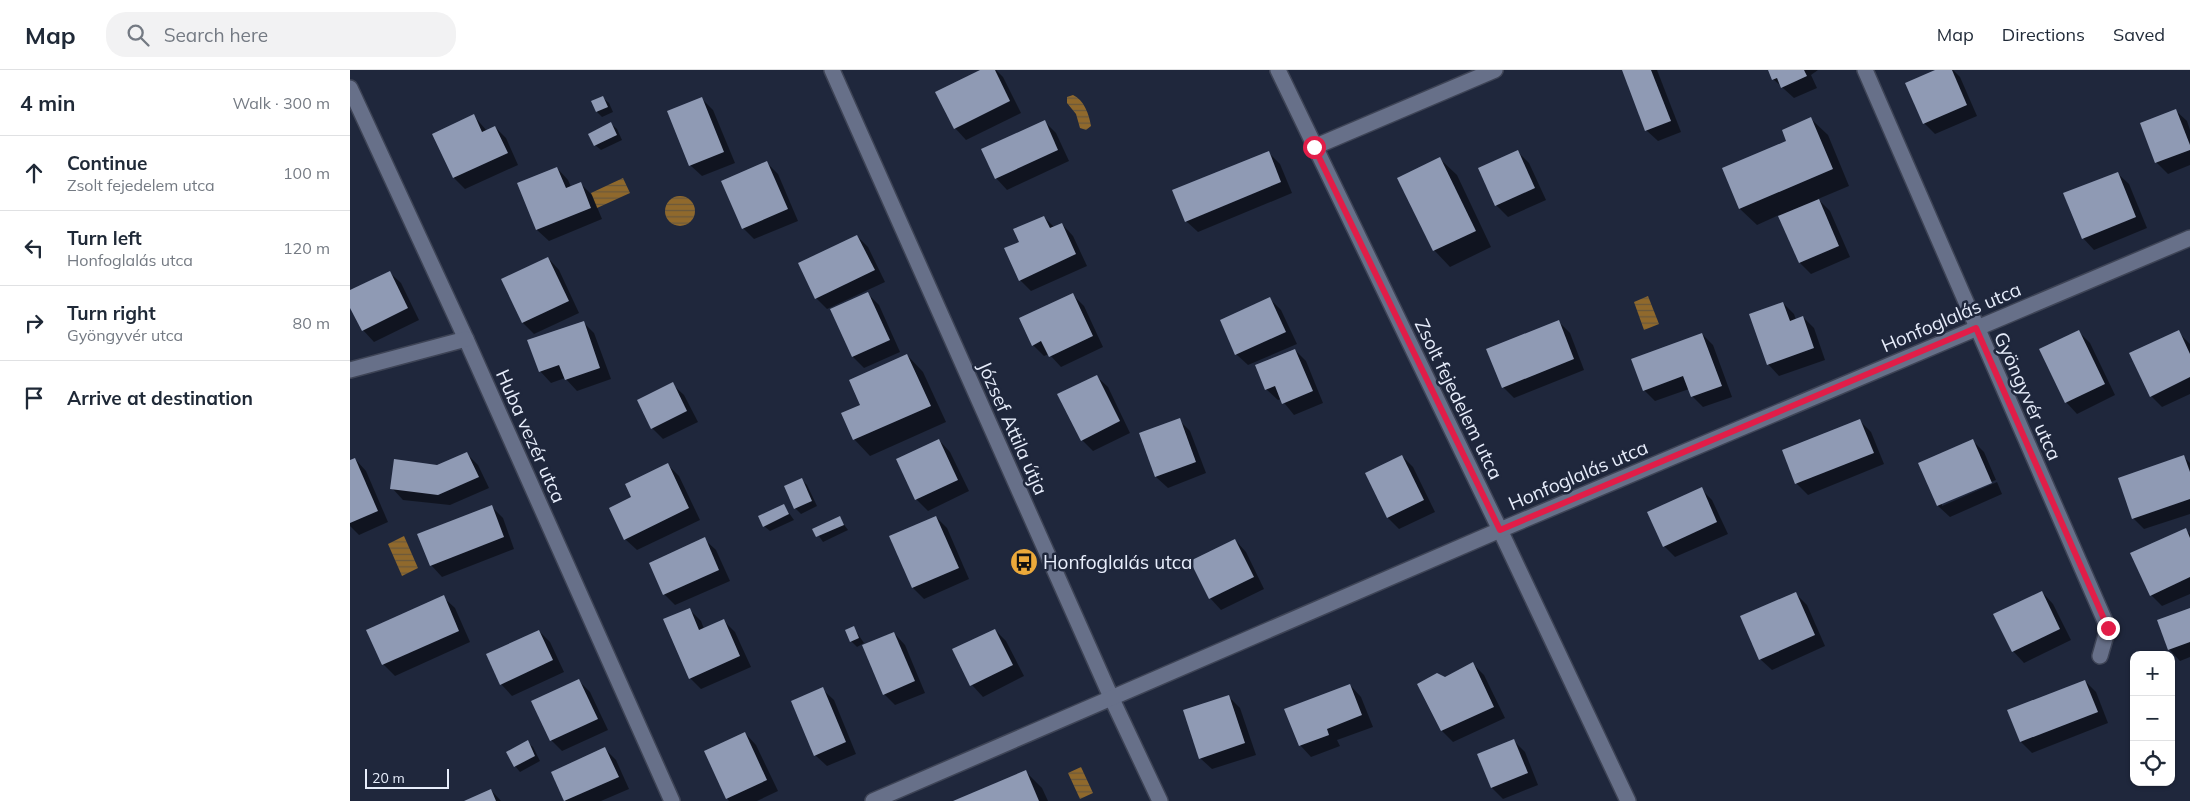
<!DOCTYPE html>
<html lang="en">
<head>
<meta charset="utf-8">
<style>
  :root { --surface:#fff; --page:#f2f2f3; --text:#1f2937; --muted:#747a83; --line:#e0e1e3 }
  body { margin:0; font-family:Mulish,sans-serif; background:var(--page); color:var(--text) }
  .controls { position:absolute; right:15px; bottom:15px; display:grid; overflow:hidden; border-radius:10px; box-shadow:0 1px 4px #0004 }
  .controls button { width:45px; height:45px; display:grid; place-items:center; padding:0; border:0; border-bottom:1px solid var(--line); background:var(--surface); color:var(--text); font:25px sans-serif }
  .scale { position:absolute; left:15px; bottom:12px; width:84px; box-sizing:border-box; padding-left:5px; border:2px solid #e7edfb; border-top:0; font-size:14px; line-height:18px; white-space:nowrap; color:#e7edfb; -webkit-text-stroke:4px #1f273c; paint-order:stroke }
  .stop { position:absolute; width:15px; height:15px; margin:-11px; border:4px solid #e11d48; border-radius:50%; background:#fff }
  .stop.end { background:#e11d48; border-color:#fff; box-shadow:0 1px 5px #0008 }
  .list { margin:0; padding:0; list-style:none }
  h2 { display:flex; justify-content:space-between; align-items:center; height:65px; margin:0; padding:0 20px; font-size:21px }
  h2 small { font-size:16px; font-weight:400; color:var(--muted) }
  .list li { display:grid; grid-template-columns:32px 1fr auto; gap:15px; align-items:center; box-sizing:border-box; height:75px; padding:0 20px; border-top:1px solid var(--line) }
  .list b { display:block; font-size:19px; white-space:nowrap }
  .list p { margin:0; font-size:16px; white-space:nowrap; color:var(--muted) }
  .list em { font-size:16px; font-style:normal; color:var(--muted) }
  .icon { flex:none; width:28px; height:28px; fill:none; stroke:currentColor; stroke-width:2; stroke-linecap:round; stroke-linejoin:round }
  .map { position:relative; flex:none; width:1840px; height:731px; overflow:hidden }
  header { display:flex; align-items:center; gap:30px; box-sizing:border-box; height:70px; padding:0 25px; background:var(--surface); border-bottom:1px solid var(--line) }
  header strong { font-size:24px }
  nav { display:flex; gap:28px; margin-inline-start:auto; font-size:18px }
  .search { width:350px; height:45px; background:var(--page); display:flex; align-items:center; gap:12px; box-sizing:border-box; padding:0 18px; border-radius:20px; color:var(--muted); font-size:19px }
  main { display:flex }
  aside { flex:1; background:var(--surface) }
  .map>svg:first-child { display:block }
  .water { fill:url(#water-rules) }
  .shadow { fill:#0007 }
  .building { fill:#8f9ab4 }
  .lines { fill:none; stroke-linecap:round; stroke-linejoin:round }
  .street-casing { stroke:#3e4456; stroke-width:18 }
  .street { stroke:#677089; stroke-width:15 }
  .route { stroke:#e11d48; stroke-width:6 }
  .labels { text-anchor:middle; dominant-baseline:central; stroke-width:5; stroke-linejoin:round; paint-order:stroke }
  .street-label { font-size:19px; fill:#e7edfb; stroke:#1f273c }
  .poi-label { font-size:19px; fill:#e7edfb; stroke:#1f273c; text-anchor:start }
</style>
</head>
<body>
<header>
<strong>Map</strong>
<div class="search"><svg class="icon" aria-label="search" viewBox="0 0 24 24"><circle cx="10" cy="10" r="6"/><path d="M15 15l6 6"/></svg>Search here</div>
<nav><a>Map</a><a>Directions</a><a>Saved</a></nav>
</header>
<main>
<aside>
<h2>4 min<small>Walk · 300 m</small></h2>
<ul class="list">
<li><svg class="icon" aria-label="ahead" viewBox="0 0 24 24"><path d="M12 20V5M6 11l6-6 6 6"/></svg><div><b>Continue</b><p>Zsolt fejedelem utca</p></div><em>100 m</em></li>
<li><svg class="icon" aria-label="left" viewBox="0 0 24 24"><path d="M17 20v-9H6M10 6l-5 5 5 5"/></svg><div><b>Turn left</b><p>Honfoglalás utca</p></div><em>120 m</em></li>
<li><svg class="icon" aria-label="right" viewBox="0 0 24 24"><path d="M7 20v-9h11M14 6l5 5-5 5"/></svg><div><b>Turn right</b><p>Gyöngyvér utca</p></div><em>80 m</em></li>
<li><svg class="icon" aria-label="arrive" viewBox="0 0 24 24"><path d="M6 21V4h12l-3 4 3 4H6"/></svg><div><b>Arrive at destination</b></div></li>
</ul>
</aside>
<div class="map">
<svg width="1840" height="731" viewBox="0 0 1840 731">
  <defs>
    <pattern id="water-rules" width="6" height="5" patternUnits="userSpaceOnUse" patternTransform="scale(1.25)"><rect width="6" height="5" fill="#90692c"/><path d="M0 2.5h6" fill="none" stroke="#6a583c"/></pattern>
  </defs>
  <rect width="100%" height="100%" fill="#1f273c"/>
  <g class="water">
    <path d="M723,25C734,30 739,44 741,56L736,60L730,58L726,44L717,33V27Z"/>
    <path d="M273,108L280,123L247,138L241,123Z"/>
    <circle cx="330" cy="141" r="15"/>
    <path d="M1298,226L1309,254L1294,260L1284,232Z"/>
    <path d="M54,466L68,498L52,506L38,474Z"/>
    <path d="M731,697L743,723L730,729L718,703Z"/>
  </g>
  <g class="shadow">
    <path d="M633,0H646L653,7L671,43L616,70L605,58Z"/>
    <path d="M1273,0H1307L1331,62L1308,71L1296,60Z"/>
    <path d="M1419,0H1468L1461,5L1467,18L1444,28L1423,9Z"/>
    <path d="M1588,0H1603L1610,7L1627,46L1585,64L1574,53Z"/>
    <path d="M253,28L259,33L263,42L252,47L247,42Z"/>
    <path d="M351,28L363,40L385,93L352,106L340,95Z"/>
    <path d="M1825,40L1837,51L1840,60V95L1818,104L1806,92Z"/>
    <path d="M124,46L137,61L145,57L156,68L168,95L115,119L104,108L84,64Z"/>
    <path d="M1461,49L1478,65L1499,116L1468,129L1480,141L1500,187L1461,204L1450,193L1429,145L1407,155L1390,139L1373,99L1438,71Z"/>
    <path d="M694,51L706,63L719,91L657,120L646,108Z"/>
    <path d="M261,54L267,59L272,70L251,80L245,75Z"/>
    <path d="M1168,82L1179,93L1196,130L1158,147L1146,135Z"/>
    <path d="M919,83L930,94L942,123L848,162L836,151Z"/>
    <path d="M1090,89L1107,105L1141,177L1100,197L1084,180Z"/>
    <path d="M417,93L428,104L448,151L404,169L393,158Z"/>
    <path d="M207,98L218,110L221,117L230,113L242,125L252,149L199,171L187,160L168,114Z"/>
    <path d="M1767,103L1779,114L1797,158L1744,180L1733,168Z"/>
    <path d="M694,147L704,157L712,154L723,166L737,196L681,221L670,210V173Z"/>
    <path d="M507,166L518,177L535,212L477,239L466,228Z"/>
    <path d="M198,188L209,200L229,243L184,264L173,253L153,209Z"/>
    <path d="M39,202L51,213L69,250L24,272L13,260L0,235V221Z"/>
    <path d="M518,224L529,235L550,282L514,298L503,287Z"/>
    <path d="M723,225L734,236L753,277L711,297L699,284L694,286L683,275Z"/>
    <path d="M920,229L931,240L947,274L898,295L886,284Z"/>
    <path d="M1433,233L1444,244L1446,250L1453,247L1464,258L1475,290L1429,306L1418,294Z"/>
    <path d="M1208,251L1220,263L1234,300L1164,328L1153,317Z"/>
    <path d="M233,252L244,263L261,309L227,321L215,308L201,313L190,301Z"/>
    <path d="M1729,262L1740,273L1765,325L1727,344L1716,332Z"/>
    <path d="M1828,262L1840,274V324L1812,337L1801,326Z"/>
    <path d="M1352,264L1363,275L1382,327L1353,337L1342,326L1339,319L1305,331L1294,320Z"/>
    <path d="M945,280L956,291L973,333L944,345L931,329L928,330L916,319Z"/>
    <path d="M557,285L573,302L596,352L520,386L504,369L512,336Z"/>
    <path d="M746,306L758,317L780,363L743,381L732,370Z"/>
    <path d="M322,314L334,325L348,352L313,369L302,358Z"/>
    <path d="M829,350L840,361L856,403L818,418L806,407Z"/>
    <path d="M1510,351L1521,362L1534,394L1458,425L1447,414L1434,381Z"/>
    <path d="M589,370L600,382L619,421L578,441L566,429Z"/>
    <path d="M1622,370L1634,382L1646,410L1592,433V436L1647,412L1652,424L1600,447L1588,436L1570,393Z"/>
    <path d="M117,384L128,395L139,418L100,435L53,430L42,418Z"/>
    <path d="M1052,386L1063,397L1085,442L1049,459L1038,448Z"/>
    <path d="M1834,387L1840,393V444L1794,459L1783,448Z"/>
    <path d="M5,389L16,401L38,452L9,465L0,456V392Z"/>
    <path d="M318,395L329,406L350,450L287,480L275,469L283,428Z"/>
    <path d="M451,409L457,415L467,436L451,444L445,438Z"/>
    <path d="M1351,419L1362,430L1378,464L1325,487L1314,476Z"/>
    <path d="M141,436L153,448L164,479L92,507L81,495Z"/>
    <path d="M434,436L444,450L420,461L414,456Z"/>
    <path d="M586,447L597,458L619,509L574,529L563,518L541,467Z"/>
    <path d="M489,448L498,460L473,472L464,459Z"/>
    <path d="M1835,460L1840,464V524L1812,536L1801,525Z"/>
    <path d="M354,469L366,480L380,511L325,535L314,524Z"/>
    <path d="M885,470L896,482L914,519L871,540L860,528L842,492Z"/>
    <path d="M1692,522L1703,534L1721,570L1674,593L1663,581Z"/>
    <path d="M1445,523L1457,535L1475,576L1422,600L1410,589Z"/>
    <path d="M93,527L105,538L120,572L45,606L34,595L18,560Z"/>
    <path d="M339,539L351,551L354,559L374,551L385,562L401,597L351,619L340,608Z"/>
    <path d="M1840,540V587L1830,591L1819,579Z"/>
    <path d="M503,557L514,573L507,577L501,571Z"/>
    <path d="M645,560L656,571L674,606L633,627L622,615L604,580Z"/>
    <path d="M189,561L200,572L214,602L162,626L151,614Z"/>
    <path d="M544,563L555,575L575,623L545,635L534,624Z"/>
    <path d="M1123,594L1134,605L1155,648L1103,672L1092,661Z"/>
    <path d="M229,611L240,622L258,660L212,681L201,670Z"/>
    <path d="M1735,611L1746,622L1758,653L1682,683L1671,672Z"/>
    <path d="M1000,615L1011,627L1023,657L987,670L990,676L961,687L950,675Z"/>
    <path d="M472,619L484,630L506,684L477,696L465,685Z"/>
    <path d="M878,626L890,638L906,685L862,699L850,688Z"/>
    <path d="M395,663L406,675L428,721L407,731H379L377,728Z"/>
    <path d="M1164,671L1175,682L1188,715L1153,729L1142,718L1129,685Z"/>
    <path d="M177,672L183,677L190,691L170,702L165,696Z"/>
    <path d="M255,679L266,690L279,719L251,731H216L203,702Z"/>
    <path d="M676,702L692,718L698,731H606Z"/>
    <path d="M141,720L151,731H117Z"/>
  </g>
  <g class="building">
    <path d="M630,0H645L660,31L604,59L585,22Z"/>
    <path d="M1272,0H1301L1321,51L1295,61Z"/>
    <path d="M1418,0H1454L1457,6L1431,18L1427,8L1422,10Z"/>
    <path d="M1585,0H1602L1617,35L1573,54L1555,13Z"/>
    <path d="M253,26L258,37L246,42L241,31Z"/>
    <path d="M352,27L374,82L339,96L317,41Z"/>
    <path d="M1826,39L1840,75V80L1805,93L1790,53Z"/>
    <path d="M124,44L132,62L145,56L158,83L103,108L82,64Z"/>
    <path d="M1461,47L1483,99L1389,139L1372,98L1436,71L1432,60Z"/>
    <path d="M695,50L708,80L645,109L631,79Z"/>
    <path d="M261,52L267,65L244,76L238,64Z"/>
    <path d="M1168,80L1185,118L1145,136L1128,98Z"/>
    <path d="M919,81L931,112L835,152L822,120Z"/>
    <path d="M1090,87L1126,161L1083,181L1047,108Z"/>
    <path d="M417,91L438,139L392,159L371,111Z"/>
    <path d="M207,97L216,118L231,112L241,138L186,160L167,113Z"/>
    <path d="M1768,102L1786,147L1732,169L1713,123Z"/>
    <path d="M1469,129L1489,176L1449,193L1428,146Z"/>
    <path d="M694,146L700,158L712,153L726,184L669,211L654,178L669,172L663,159Z"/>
    <path d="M507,165L525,200L465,229L448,193Z"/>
    <path d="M198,187L219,231L172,253L151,209Z"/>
    <path d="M40,201L58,238L12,261L0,238V220Z"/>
    <path d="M518,222L540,270L502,287L480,239Z"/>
    <path d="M723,223L743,266L699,287L691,271L682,276L669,248Z"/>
    <path d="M920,227L936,262L885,285L870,250Z"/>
    <path d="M1433,232L1440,251L1453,246L1464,278L1417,295L1399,244Z"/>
    <path d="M1209,250L1224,289L1152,318L1136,279Z"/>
    <path d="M234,251L250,298L215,310L209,295L189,302L177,270Z"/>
    <path d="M1729,260L1755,314L1715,333L1689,279Z"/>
    <path d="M1829,260L1840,284V307L1800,327L1779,283Z"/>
    <path d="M1352,263L1372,316L1341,327L1333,306L1293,321L1281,289Z"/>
    <path d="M945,279L963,321L932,334L925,316L915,320L905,295Z"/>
    <path d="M557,284L581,336L503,370L491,343L510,335L499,310Z"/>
    <path d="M747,305L770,351L731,371L707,324Z"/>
    <path d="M323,312L337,341L301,359L287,330Z"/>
    <path d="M830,348L846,392L805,407L789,363Z"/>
    <path d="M1510,349L1524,383L1445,414L1432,380Z"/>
    <path d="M589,369L608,410L565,430L546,389Z"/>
    <path d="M1623,369L1642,413L1587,436L1568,393Z"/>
    <path d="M117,382L129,407L88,425L40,419L44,389L87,395Z"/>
    <path d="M1052,385L1074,430L1037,448L1015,403Z"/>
    <path d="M1834,385L1840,402V429L1782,449L1768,408Z"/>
    <path d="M5,388L28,441L0,453V390Z"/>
    <path d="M318,393L339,438L274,470L259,438L281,427L275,414Z"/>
    <path d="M452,408L462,431L444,439L434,416Z"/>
    <path d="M1352,417L1367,452L1313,477L1297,442Z"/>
    <path d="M434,434L439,444L413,457L408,446Z"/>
    <path d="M142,435L154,467L80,496L67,464Z"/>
    <path d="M490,446L494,455L466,467L462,459Z"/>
    <path d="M586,446L609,498L562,518L539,466Z"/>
    <path d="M1836,458L1840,468V507L1800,526L1780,483Z"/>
    <path d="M355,467L369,500L313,525L299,493Z"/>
    <path d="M885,469L904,507L859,529L840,491Z"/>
    <path d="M1692,521L1710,559L1662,582L1643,544Z"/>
    <path d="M1446,522L1465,565L1409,590L1390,546Z"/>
    <path d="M94,525L109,561L32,595L16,560Z"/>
    <path d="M340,538L349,560L374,549L390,586L339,609L313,549Z"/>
    <path d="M1840,538V572L1818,580L1807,550Z"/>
    <path d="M504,556L509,568L500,572L495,560Z"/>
    <path d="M645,559L663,595L620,616L602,579Z"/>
    <path d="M189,560L203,590L150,615L136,584Z"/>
    <path d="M544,562L565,611L533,625L512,575Z"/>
    <path d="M1123,592L1144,637L1091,661L1067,614L1087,603L1095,607Z"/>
    <path d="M229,609L248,649L200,671L181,631Z"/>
    <path d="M1735,610L1748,642L1670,672L1657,640Z"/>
    <path d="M1000,614L1012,645L977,659L979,665L949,676L934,639Z"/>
    <path d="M473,617L496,672L464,686L441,631Z"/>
    <path d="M879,625L895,673L849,689L833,640Z"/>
    <path d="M395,662L417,710L376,729L354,681Z"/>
    <path d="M1164,669L1178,703L1141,718L1127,684Z"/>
    <path d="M178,670L185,686L164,697L156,682Z"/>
    <path d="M255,677L269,707L214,731L201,702Z"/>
    <path d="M676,700L689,731H603Z"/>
    <path d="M141,719L146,731H114Z"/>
  </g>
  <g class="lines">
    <g class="street-casing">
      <g id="street">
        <path d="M482,0L761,627L810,731"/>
        <path d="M928,0L1150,460L1278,731"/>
        <path d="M1515,0L1758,558L1750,586"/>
        <path d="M0,18L116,269L322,731"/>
        <path d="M964,77L1145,0"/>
        <path d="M0,300L116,269"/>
        <path d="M523,731L1150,460L1840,168"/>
      </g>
    </g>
    <use href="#street" class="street"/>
  </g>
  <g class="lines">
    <path class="route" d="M964,77L1150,460L1626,258L1758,558"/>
  </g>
  <defs>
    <g id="bus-disc" transform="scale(1.4375)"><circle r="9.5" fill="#eca93a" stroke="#1f273c"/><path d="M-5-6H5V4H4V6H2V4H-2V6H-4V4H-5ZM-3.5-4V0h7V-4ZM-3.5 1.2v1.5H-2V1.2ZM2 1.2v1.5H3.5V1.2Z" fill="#111"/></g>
  </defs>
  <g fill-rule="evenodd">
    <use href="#bus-disc" x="674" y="492"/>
  </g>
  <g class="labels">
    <g class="street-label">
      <text transform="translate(1601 247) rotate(-23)">Honfoglalás utca</text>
      <text transform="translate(1678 326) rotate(66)">Gyöngyvér utca</text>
      <text transform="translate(1109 329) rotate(64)">Zsolt fejedelem utca</text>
      <text transform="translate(663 358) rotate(66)">József Attila útja</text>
      <text transform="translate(181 366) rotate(66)">Huba vezér utca</text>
      <text transform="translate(1228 405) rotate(-23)">Honfoglalás utca</text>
    </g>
    <g class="poi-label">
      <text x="693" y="492">Honfoglalás utca</text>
    </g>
  </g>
</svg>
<div class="controls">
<button>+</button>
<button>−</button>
<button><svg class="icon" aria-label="locate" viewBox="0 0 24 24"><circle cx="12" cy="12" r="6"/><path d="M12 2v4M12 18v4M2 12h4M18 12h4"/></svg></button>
</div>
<div class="scale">20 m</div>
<div class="stop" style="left:964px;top:77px"></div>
<div class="stop end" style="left:1758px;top:558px"></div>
</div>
</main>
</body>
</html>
